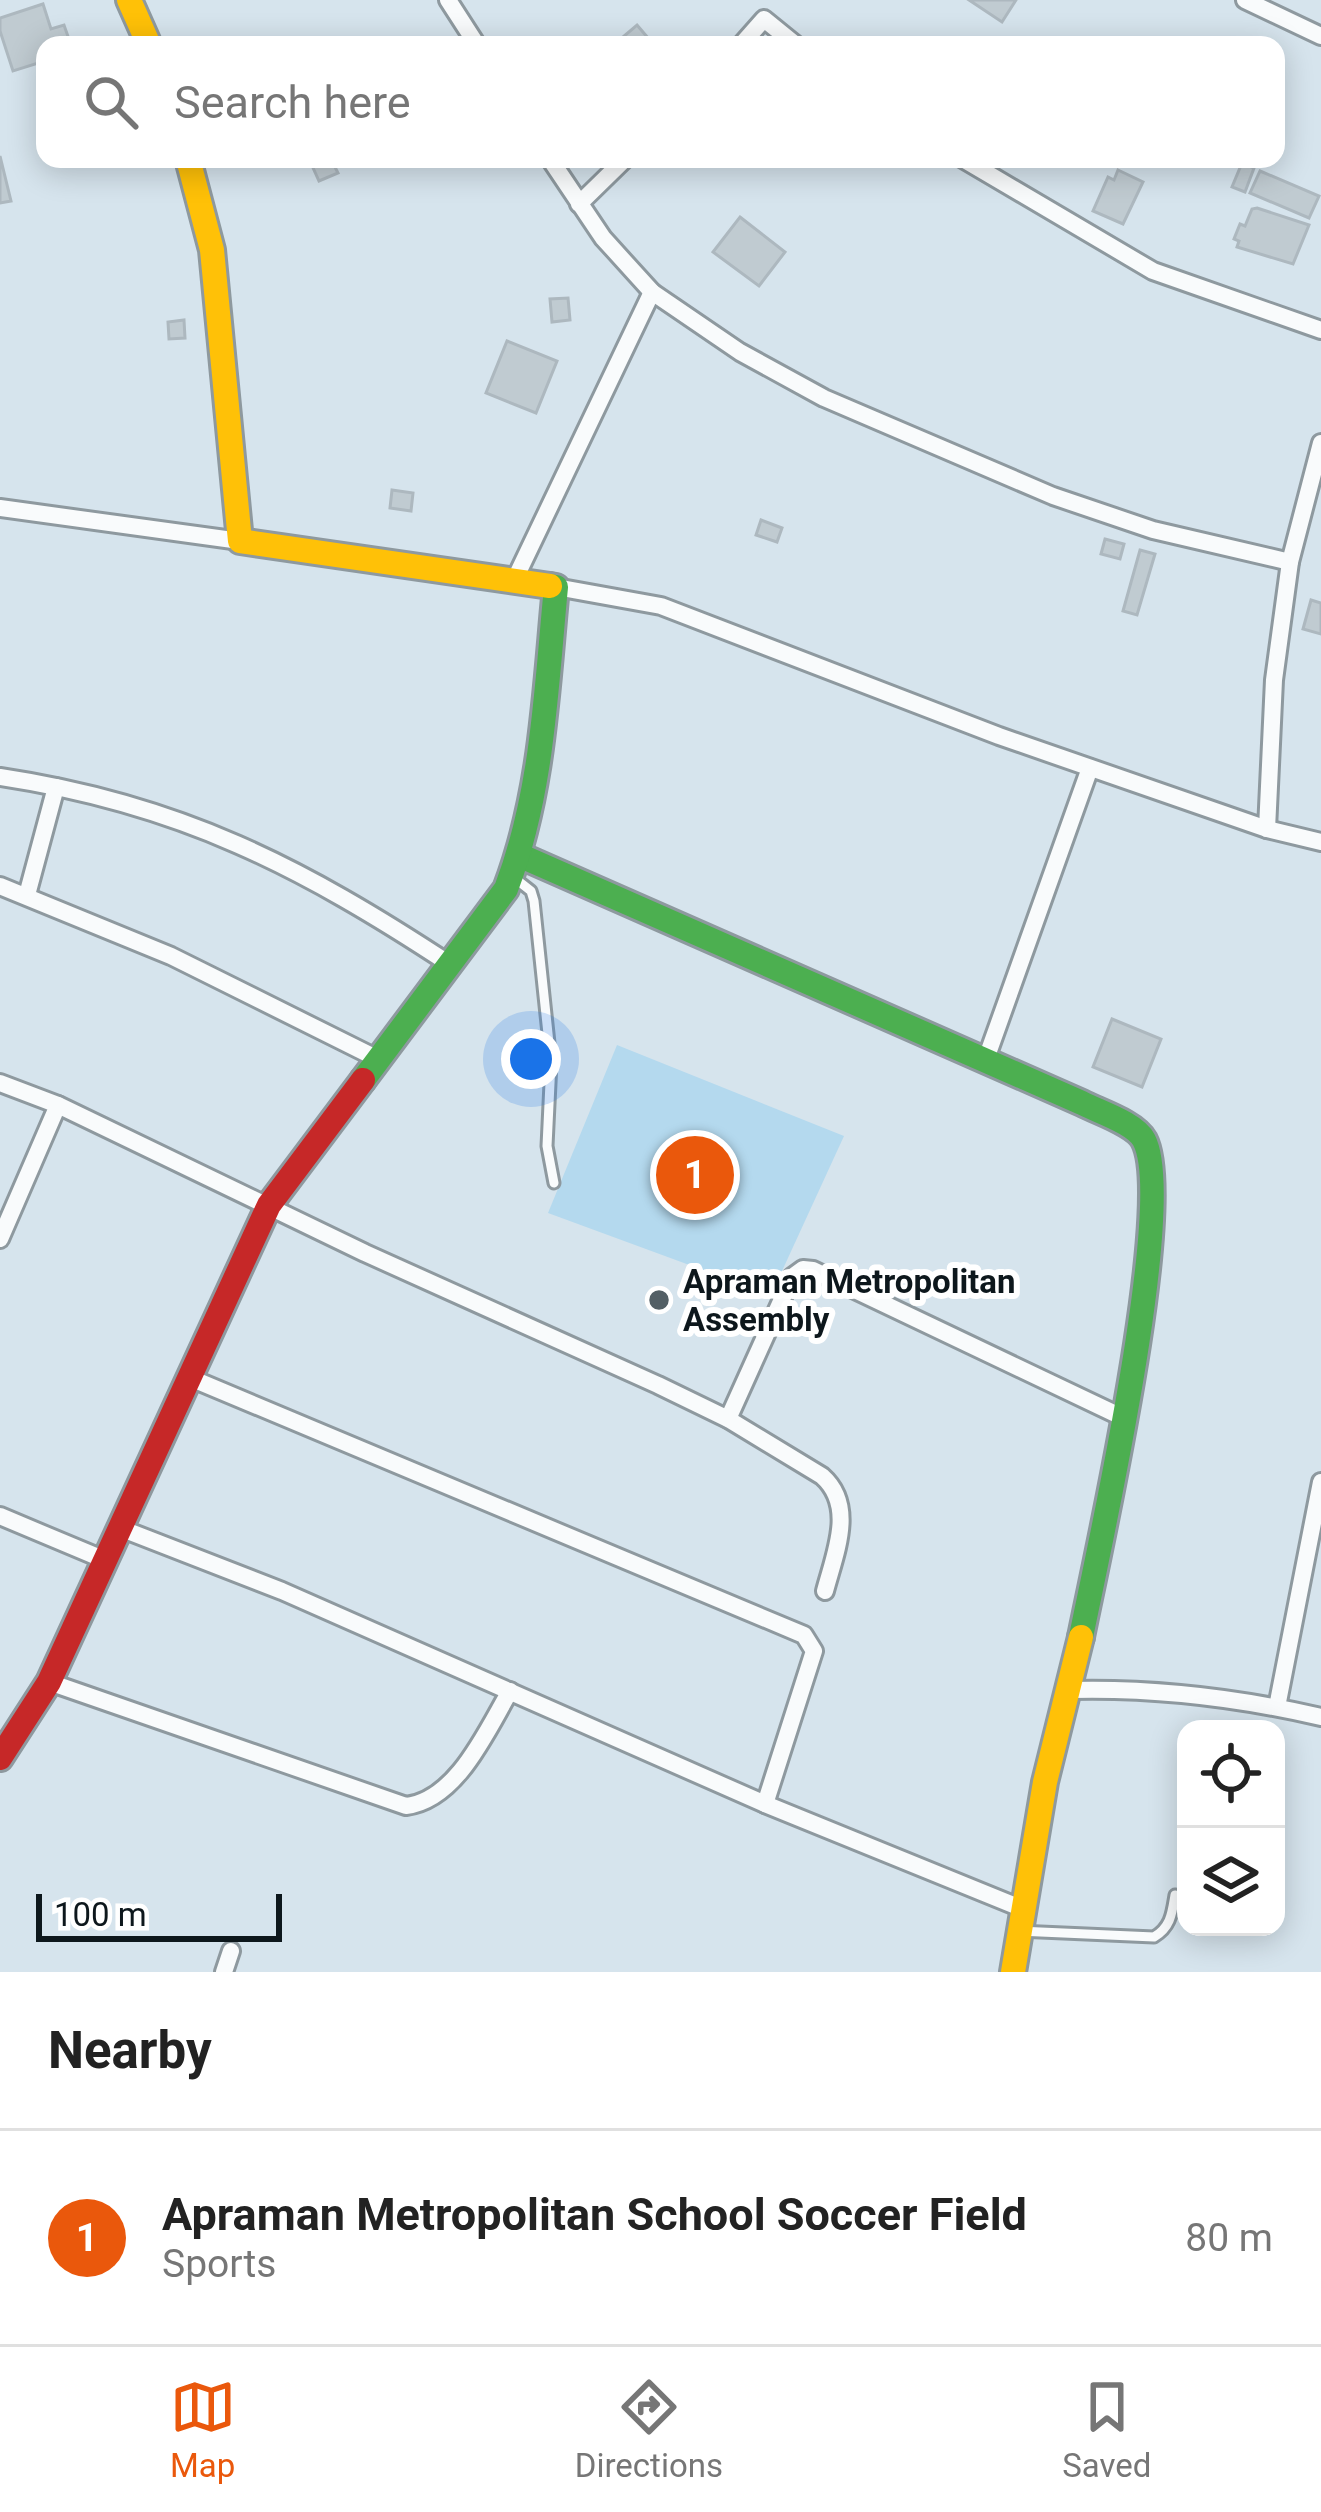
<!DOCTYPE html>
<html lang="en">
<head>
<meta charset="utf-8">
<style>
  :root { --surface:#fff; --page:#f2f2f2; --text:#222; --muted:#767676; --line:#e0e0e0; --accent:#ea580c }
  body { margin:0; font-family:Roboto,sans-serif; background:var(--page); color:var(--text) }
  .controls { position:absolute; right:36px; bottom:36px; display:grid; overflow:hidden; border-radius:24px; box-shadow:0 6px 30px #0003 }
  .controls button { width:108px; height:108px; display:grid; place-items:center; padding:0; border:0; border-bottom:3px solid var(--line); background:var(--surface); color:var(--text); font:60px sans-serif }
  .scale { position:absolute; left:36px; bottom:30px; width:246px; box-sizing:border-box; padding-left:12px; border:6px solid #0d171c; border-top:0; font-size:33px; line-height:42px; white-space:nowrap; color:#0d171c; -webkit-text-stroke:9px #fff; paint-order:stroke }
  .you { position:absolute; left:531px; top:1059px; width:42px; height:42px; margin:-30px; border:9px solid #fff; border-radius:50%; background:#1a73e8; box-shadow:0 0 0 18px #1a73e833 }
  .badge { display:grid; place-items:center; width:78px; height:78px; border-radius:50%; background:var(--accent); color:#fff; font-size:39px; font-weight:700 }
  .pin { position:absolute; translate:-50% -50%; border:6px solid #fff; box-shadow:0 3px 12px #0006 }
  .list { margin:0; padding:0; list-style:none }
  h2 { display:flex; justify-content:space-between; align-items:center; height:156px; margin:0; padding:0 48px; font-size:51px }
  h2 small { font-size:39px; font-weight:400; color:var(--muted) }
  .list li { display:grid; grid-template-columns:78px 1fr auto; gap:36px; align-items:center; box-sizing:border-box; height:216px; padding:0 48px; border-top:3px solid var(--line) }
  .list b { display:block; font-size:45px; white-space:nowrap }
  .list p { margin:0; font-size:39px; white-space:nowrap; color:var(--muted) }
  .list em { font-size:39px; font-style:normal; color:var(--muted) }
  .icon { flex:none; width:66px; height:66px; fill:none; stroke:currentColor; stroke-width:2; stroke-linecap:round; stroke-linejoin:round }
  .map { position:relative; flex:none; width:1321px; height:1972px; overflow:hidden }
  .search { position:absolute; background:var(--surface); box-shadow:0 6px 30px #0003; left:36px; right:36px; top:36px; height:132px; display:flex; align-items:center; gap:30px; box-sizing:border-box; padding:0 42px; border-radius:24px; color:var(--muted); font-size:45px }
  .sheet { height:372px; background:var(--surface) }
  nav { display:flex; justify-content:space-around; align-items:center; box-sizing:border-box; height:168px; border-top:3px solid var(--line); background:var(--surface); font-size:33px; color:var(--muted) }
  nav a { display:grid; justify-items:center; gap:6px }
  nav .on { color:var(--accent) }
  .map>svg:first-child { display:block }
  .green { fill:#b4d9ee }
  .building { fill:#c0cbd1; stroke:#adb8bf; stroke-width:3 }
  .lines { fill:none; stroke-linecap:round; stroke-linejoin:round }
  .lane-casing { stroke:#8e999f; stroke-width:15 }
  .street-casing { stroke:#8e999f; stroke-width:22 }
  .fast-casing { stroke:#8e999f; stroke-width:30 }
  .slow-casing { stroke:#8e999f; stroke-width:30 }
  .jam-casing { stroke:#8e999f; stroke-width:30 }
  .lane { stroke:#f9fbfc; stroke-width:9 }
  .street { stroke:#f9fbfc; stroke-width:16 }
  .fast { stroke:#4caf50; stroke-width:24 }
  .slow { stroke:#ffc107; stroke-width:24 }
  .jam { stroke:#c62828; stroke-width:24 }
  .poi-dot { fill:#535f65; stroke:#fff; stroke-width:4.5 }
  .labels { text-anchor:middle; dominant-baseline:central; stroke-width:12; stroke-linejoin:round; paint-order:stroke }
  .poi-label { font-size:33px; font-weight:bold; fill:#0d171c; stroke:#fff; text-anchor:start }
</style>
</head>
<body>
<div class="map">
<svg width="1321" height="1972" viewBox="0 0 1321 1972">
  <rect width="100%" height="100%" fill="#d6e4ed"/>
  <path class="green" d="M617,1045L844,1136L771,1295L548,1213Z"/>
  <g class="building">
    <path d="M969,0H1016L1002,22Z"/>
    <path d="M43,4L51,29L64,25L71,45H45V61L13,71L0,31V18Z"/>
    <path d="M637,25L654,45H619L617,42Z"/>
    <path d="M0,156L11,201L0,203Z"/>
    <path d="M331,159L338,173L319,181L310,161Z"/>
    <path d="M1242,163L1254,168L1245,192L1232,187Z"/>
    <path d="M1118,170L1143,182L1123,224L1093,211L1108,177L1114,180Z"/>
    <path d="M1260,171L1319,196L1309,218L1250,193Z"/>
    <path d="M1257,208L1309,225L1293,264L1237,247L1239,241L1234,239L1240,224L1245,226L1252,209Z"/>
    <path d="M740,217L785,252L759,286L713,252Z"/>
    <path d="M568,298L570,320L552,322L550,299Z"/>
    <path d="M184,320L185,338L169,339L168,322Z"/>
    <path d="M507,341L557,361L536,413L486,393Z"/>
    <path d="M392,490L413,493L411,511L390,508Z"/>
    <path d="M761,520L782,528L777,542L756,535Z"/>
    <path d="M1105,539L1124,544L1120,559L1101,554Z"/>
    <path d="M1140,550L1155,554L1137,615L1123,611Z"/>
    <path d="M1311,600L1321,603V634L1303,629Z"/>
    <path d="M1112,1019L1161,1039L1142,1087L1093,1067Z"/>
  </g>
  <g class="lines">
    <g class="lane-casing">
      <g id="lane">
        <path d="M512,876L531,891L534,901L551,1062L547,1146L554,1183"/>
        <path d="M1018,1931L1154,1937C1171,1927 1172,1913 1175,1895"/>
      </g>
    </g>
    <g class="street-casing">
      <g id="street">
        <path d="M448,0L477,45"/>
        <path d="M1245,0L1321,36"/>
        <path d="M741,45L764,19L796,45"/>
        <path d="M550,159L603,238L652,292L740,352L824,398L1053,496L1153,530L1290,562"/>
        <path d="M963,159L1153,271L1321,330"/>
        <path d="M579,204L625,159"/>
        <path d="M0,508L240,541"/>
        <path d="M514,581L652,292"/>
        <path d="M556,587L661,606L999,736L1267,829L1321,842"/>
        <path d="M0,777C180,804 302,867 451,965"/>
        <path d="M1267,829L1274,680L1290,562L1321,443"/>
        <path d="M0,886L171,956L378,1059"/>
        <path d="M27,895L56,787"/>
        <path d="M986,1059L1090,768"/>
        <path d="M0,1083L58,1105L365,1253L658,1385L728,1419L822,1476C856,1506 835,1553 825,1591"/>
        <path d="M0,1239L58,1105"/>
        <path d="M188,1377L804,1635L814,1651L765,1804"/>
        <path d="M728,1419L792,1277L803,1269L813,1270L1124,1418"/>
        <path d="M0,1516L105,1560"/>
        <path d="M120,1528L282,1591L765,1804L1021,1908"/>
        <path d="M49,1682L406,1806C457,1800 487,1730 510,1691"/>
        <path d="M1071,1690C1156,1688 1239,1698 1321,1717"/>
        <path d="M1277,1707L1321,1482"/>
        <path d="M224,1972L231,1951"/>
      </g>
    </g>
    <g class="fast-casing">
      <g id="fast">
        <path d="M521,856L1082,1103C1099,1112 1135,1123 1144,1140C1177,1203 1098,1552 1081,1637"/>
        <path d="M363,1080L506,889C543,792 546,689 556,587L550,586"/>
      </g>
    </g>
    <g class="slow-casing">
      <g id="slow">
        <path d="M129,0L149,45"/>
        <path d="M188,159L212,250L240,541L550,586"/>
        <path d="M1013,1972L1045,1782L1081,1637"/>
      </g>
    </g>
    <g class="jam-casing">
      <path id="jam" d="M0,1758L49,1682L269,1205L363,1080"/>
    </g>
    <use href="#lane" class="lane"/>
    <use href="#street" class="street"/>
    <use href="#fast" class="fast"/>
    <use href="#slow" class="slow"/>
    <use href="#jam" class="jam"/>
  </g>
  <circle class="poi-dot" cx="659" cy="1300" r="12"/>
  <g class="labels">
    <g class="poi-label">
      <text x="683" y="1281">Apraman Metropolitan<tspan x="683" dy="38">Assembly</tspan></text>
    </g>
  </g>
</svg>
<div class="controls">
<button><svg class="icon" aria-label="locate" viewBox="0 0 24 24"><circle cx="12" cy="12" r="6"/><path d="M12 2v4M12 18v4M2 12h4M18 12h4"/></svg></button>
<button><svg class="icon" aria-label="layers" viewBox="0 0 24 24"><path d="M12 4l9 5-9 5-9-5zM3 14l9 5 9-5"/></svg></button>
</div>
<div class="scale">100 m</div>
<div class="you"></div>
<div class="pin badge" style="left:695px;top:1175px">1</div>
<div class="search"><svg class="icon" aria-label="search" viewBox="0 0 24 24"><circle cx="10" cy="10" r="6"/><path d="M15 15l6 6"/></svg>Search here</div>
</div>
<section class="sheet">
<h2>Nearby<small></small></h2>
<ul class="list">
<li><span class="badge">1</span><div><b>Apraman Metropolitan School Soccer Field</b><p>Sports</p></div><em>80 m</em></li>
</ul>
</section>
<nav>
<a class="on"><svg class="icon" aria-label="map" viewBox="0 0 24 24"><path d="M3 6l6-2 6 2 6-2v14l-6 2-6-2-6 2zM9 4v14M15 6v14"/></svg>Map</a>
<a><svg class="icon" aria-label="directions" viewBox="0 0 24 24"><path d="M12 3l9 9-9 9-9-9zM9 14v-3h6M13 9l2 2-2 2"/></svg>Directions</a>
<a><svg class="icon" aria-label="saved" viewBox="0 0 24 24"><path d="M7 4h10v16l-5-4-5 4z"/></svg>Saved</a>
</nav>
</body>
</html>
